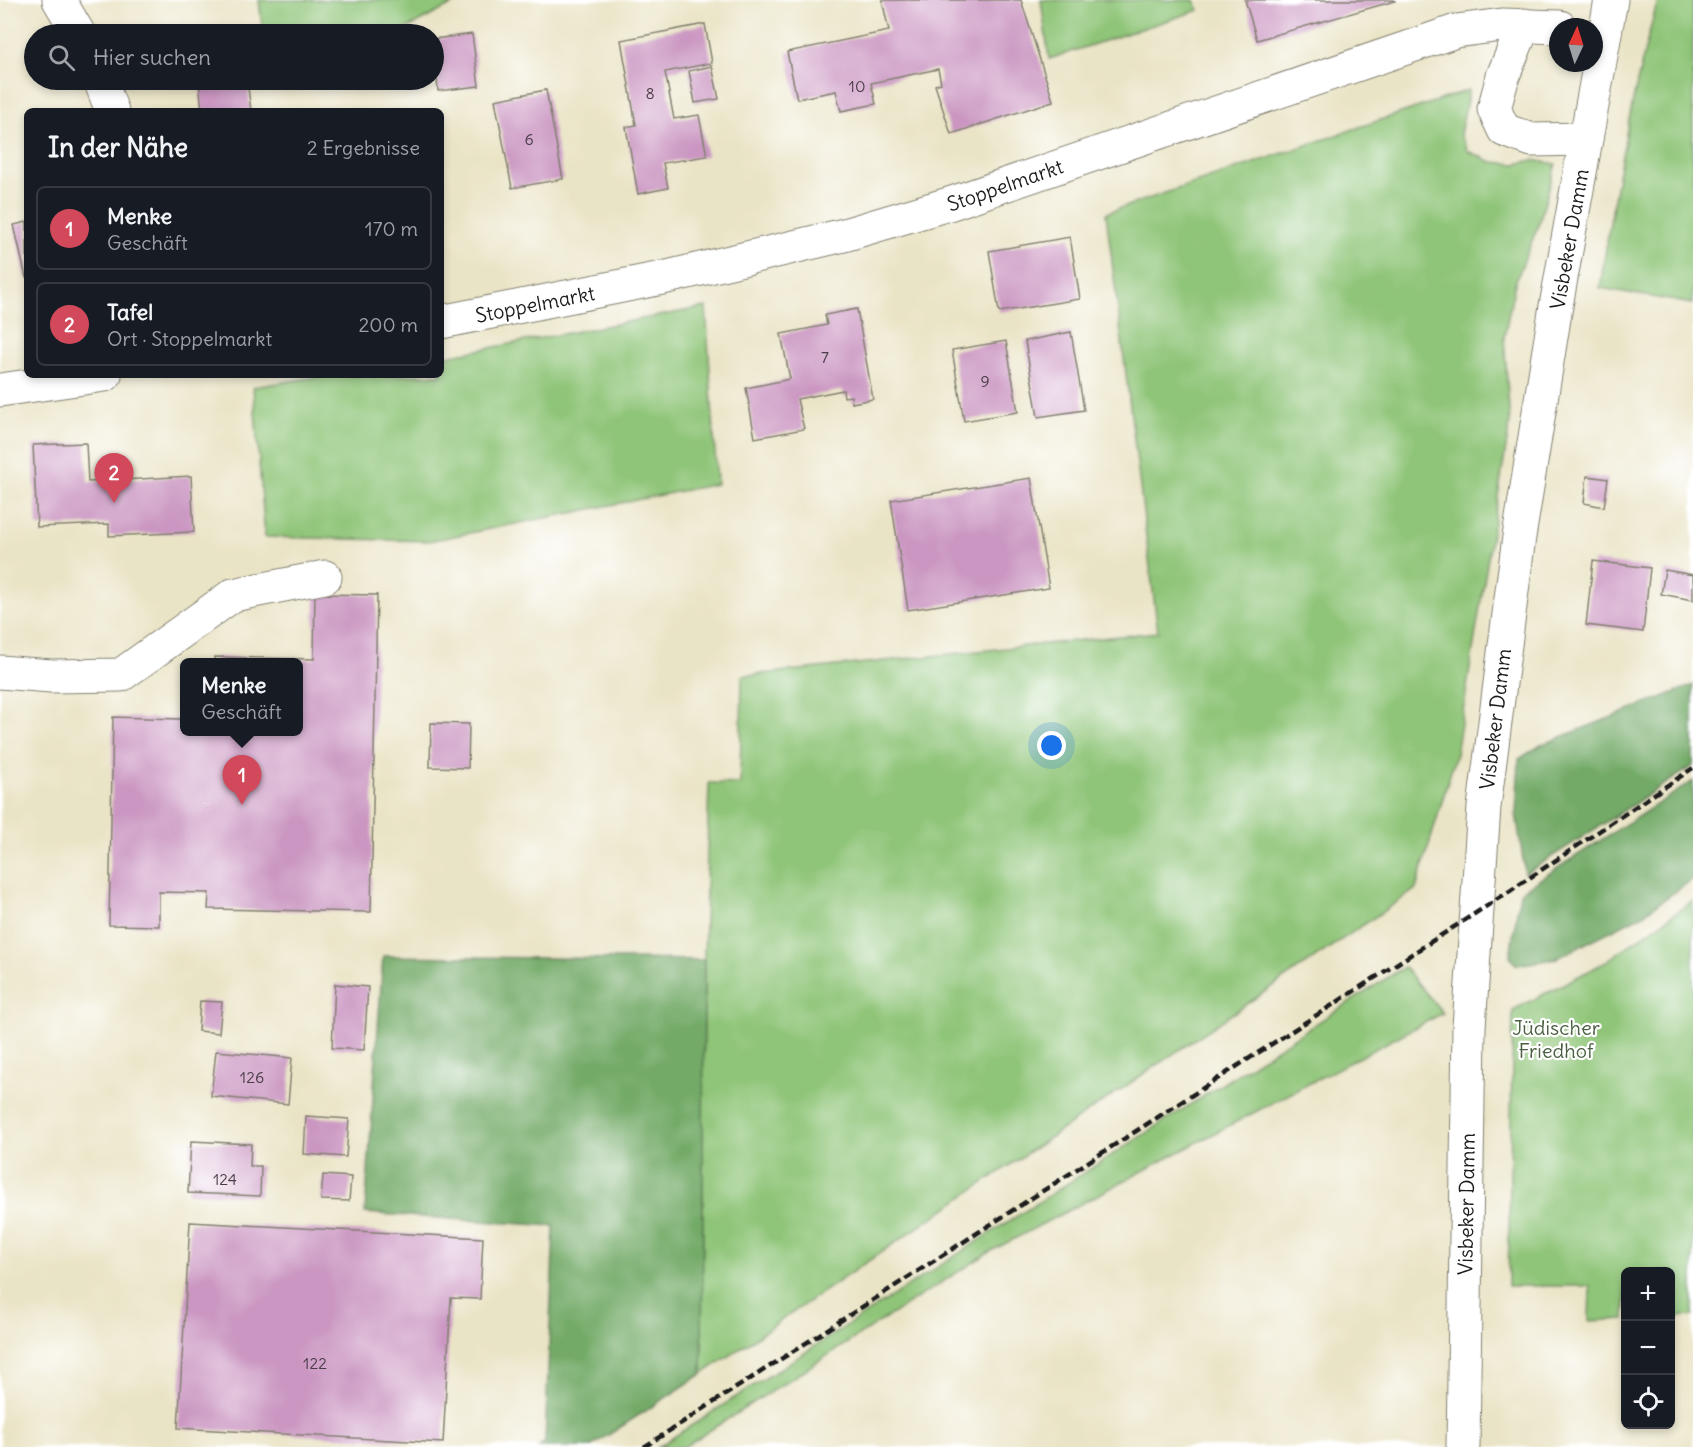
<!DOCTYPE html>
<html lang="de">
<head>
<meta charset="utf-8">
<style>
  :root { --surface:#171b24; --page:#242831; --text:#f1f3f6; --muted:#9ea1a6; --line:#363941; --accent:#d1495b }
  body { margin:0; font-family:Delius,sans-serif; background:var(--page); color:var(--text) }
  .controls { position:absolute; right:18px; bottom:18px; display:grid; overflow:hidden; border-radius:9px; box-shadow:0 3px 9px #0003 }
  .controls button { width:54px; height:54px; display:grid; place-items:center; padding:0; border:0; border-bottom:2px solid var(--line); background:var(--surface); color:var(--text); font:30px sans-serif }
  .compass { position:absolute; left:1549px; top:18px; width:54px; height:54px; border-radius:50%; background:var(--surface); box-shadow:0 3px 9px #0003; rotate:4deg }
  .you { position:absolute; left:1052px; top:746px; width:21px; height:21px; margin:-15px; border:4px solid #fff; border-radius:50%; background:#1a73e8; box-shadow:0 0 0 9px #1a73e833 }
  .badge { display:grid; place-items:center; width:39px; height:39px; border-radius:50%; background:var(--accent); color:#fff; font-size:20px; font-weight:700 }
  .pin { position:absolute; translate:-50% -50px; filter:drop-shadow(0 2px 3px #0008) }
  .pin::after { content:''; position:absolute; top:32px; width:21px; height:18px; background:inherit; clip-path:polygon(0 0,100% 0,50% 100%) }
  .popup { position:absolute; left:180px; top:658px; width:123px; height:78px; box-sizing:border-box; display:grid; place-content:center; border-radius:9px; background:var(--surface); filter:drop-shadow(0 2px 4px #0005); font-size:20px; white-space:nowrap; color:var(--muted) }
  .popup b { font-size:22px; color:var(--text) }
  .popup::after { content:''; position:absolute; left:50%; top:100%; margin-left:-12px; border:12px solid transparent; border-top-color:var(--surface) }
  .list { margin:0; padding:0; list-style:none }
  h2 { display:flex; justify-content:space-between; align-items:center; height:78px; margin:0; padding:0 24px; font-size:26px }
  h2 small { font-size:20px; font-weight:400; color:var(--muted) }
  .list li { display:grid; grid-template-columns:39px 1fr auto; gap:18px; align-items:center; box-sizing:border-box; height:84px; margin:0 12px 12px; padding:0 12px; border:2px solid var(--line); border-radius:9px }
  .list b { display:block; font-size:22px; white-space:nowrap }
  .list p { margin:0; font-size:20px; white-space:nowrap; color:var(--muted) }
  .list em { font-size:20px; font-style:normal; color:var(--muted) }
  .icon { flex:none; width:33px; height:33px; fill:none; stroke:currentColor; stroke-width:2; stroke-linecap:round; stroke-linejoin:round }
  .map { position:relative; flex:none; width:1693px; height:1447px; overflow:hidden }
  .search { position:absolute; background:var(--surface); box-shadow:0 3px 9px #0003; left:24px; top:24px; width:420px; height:66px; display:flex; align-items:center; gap:15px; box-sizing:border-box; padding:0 21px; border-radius:33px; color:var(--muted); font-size:22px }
  .panel { position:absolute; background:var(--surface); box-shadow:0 3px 9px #0003; left:24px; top:108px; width:420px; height:270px; border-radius:9px }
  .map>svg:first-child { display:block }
  .green { fill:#8fc578; stroke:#56704a; stroke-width:1.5 }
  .forest { fill:#73aa68; stroke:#486342; stroke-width:1.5 }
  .building { fill:#cb97c2 }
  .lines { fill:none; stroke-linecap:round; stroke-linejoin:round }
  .minor-casing { stroke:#838071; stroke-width:35 }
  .minor { stroke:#fff; stroke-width:33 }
  .rail { stroke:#1c1c1c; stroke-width:4.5; stroke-dasharray:9 4.5; stroke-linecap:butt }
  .labels { text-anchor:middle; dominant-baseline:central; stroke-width:4.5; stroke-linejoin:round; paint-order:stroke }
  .number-label { font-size:16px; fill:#483b46 }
  .street-label { font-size:20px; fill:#1c1c1c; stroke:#fff }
  .park-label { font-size:20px; fill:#4a6041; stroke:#fff }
</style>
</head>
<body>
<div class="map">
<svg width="1693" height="1447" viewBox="0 0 1693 1447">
  <rect width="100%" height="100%" fill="#fff"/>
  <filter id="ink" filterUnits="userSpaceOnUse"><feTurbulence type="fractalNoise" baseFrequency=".0167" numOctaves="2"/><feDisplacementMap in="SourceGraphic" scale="12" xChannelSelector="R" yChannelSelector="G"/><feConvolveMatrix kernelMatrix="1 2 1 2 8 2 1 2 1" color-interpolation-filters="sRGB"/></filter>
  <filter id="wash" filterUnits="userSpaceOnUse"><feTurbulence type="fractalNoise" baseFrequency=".008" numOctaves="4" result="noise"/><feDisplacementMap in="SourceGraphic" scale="24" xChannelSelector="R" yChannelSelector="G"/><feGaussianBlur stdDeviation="1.35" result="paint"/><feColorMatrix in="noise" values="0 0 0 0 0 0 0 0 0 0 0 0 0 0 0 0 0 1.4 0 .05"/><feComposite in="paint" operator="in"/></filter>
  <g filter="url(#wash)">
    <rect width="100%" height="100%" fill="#eae4c6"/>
    <g class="green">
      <path d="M259,0H461L402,31L384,34H263Z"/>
      <path d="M1041,0H1194L1199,10L1049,59Z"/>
      <path d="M1658,0H1693V304L1600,288C1614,190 1631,95 1658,0Z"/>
      <path d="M1469,90L1460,134L1468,151L1492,162L1516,164L1533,160L1556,164L1538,226L1515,283L1504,337L1510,423L1456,754L1416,889L702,1374L704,960L709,783L740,784L742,676L1158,632L1106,213Z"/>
      <path d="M706,307L717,484L429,541L265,537L253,387L329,375H441V357Z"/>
      <path d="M1693,901V1316L1671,1317L1670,1272H1626L1625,1319L1589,1321L1590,1286H1508L1513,1010L1602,964Z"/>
      <path d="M1404,967L1443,1013L991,1251L684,1447H658Z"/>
    </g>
    <g class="forest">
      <path d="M1693,685V766L1525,874L1516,813L1519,759L1541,745Z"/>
      <path d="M1693,781V879L1642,915L1555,959L1516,965L1510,956L1520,892Z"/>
      <path d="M383,956L704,960L702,1374L590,1447H539L545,1442L554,1226L365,1213Z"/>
    </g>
    <g id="blocks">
      <g class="building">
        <path d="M882,0H1021L1053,101L951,134L935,85L941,83L938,69L871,83L876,104L841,111L836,91L797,99L787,52L889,31Z"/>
        <path d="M1245,0H1394L1395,1L1257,40Z"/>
        <path d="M705,24L712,63L665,72L674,119L699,115L707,156L663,163L668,188L638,194L626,127L636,125L621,40Z"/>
        <path d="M472,34L479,86L438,91L434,39Z"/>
        <path d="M712,66L719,99L695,103L689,71Z"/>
        <path d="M199,80H247L251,111H202Z"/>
        <path d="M546,90L563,179L512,188L495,100Z"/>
        <path d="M27,222V278H26L14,225Z"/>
        <path d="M1070,237L1080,299L999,312L989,251Z"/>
        <path d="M857,309L873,399L852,403L851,396L844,397L843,390L797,399L804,429L755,438L746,388L790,379L781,334L827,325L825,315Z"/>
        <path d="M1071,332L1084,410L1038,417L1025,341Z"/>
        <path d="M1006,341L1018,412L964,421L952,350Z"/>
        <path d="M86,443L88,482L191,476L194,532L109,536V524L37,527L33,445Z"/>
        <path d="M1587,476L1608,479L1604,507L1584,503Z"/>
        <path d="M1031,478L1049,588L908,610L891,500Z"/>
        <path d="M1593,561L1650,568L1643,632L1586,625Z"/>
        <path d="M1665,570L1693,575V600L1661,594Z"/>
        <path d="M315,594L377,595L371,912L208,909L209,893L159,892V926L109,925L113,717L180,719L185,715V732H299V662H214V657L314,659Z"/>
        <path d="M431,723L469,724L468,768L430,767Z"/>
        <path d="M335,984L368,987L364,1050L332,1048Z"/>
        <path d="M200,1001L222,1002L219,1033L198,1031Z"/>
        <path d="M216,1051L292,1058L288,1104L211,1096Z"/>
        <path d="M306,1116L349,1119L346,1157L304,1154Z"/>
        <path d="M191,1141L251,1144L250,1166H261L260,1196L188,1193Z"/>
        <path d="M323,1175L351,1177L349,1201L321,1200Z"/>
        <path d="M190,1222L483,1238L480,1299L451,1298L443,1443L178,1428Z"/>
      </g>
    </g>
  </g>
  <g filter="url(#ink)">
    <use href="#blocks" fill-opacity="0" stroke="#838071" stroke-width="1.5"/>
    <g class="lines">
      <g class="minor-casing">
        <g id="minor">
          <path d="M59,0L79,34"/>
          <path d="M1524,25L1503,76L1494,109L1504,130L1532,140L1586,139"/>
          <path d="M100,80L112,111"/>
          <path d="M441,322L667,277L844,235L952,203L1456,31L1502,25L1560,27"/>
          <path d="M0,390L105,375"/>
          <path d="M0,672L51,676L121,675L233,595L325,577"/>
          <path d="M1463,1447L1469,1027L1484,807L1519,537L1556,306L1611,0"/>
        </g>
      </g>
      <use href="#minor" class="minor"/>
      <path class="rail" d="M644,1447L1510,891L1693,768"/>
    </g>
  </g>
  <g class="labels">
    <g class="number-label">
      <text x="857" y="86">10</text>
      <text x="650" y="93">8</text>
      <text x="529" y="139">6</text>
      <text x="825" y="357">7</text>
      <text x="985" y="381">9</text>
      <text x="252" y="1077">126</text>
      <text x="225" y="1179">124</text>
      <text x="315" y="1363">122</text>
    </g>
    <g class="street-label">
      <text transform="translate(1005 185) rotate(-19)">Stoppelmarkt</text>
      <text transform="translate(1569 239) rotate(-80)">Visbeker Damm</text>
      <text transform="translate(535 304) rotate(-11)">Stoppelmarkt</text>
      <text transform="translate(1495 719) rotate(-83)">Visbeker Damm</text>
      <text transform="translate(1466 1204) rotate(-89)">Visbeker Damm</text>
    </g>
    <g class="park-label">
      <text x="1556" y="1027">Jüdischer<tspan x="1556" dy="23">Friedhof</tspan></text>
    </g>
  </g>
</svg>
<div class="controls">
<button>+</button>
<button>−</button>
<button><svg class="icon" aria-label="locate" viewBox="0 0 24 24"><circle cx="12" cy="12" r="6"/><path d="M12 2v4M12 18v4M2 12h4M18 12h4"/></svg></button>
</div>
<svg class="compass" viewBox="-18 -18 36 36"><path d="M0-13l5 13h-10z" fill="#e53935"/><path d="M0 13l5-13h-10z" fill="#9ea1a6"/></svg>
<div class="you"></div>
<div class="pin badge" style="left:242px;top:805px">1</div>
<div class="popup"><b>Menke</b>Geschäft</div>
<div class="pin badge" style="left:114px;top:503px">2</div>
<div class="search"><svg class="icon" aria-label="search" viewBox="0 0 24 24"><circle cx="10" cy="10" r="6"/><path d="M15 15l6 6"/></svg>Hier suchen</div>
<section class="panel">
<h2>In der Nähe<small>2 Ergebnisse</small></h2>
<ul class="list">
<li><span class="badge">1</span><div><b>Menke</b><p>Geschäft</p></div><em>170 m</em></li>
<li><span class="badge">2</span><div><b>Tafel</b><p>Ort · Stoppelmarkt</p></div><em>200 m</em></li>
</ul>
</section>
</div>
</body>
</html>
